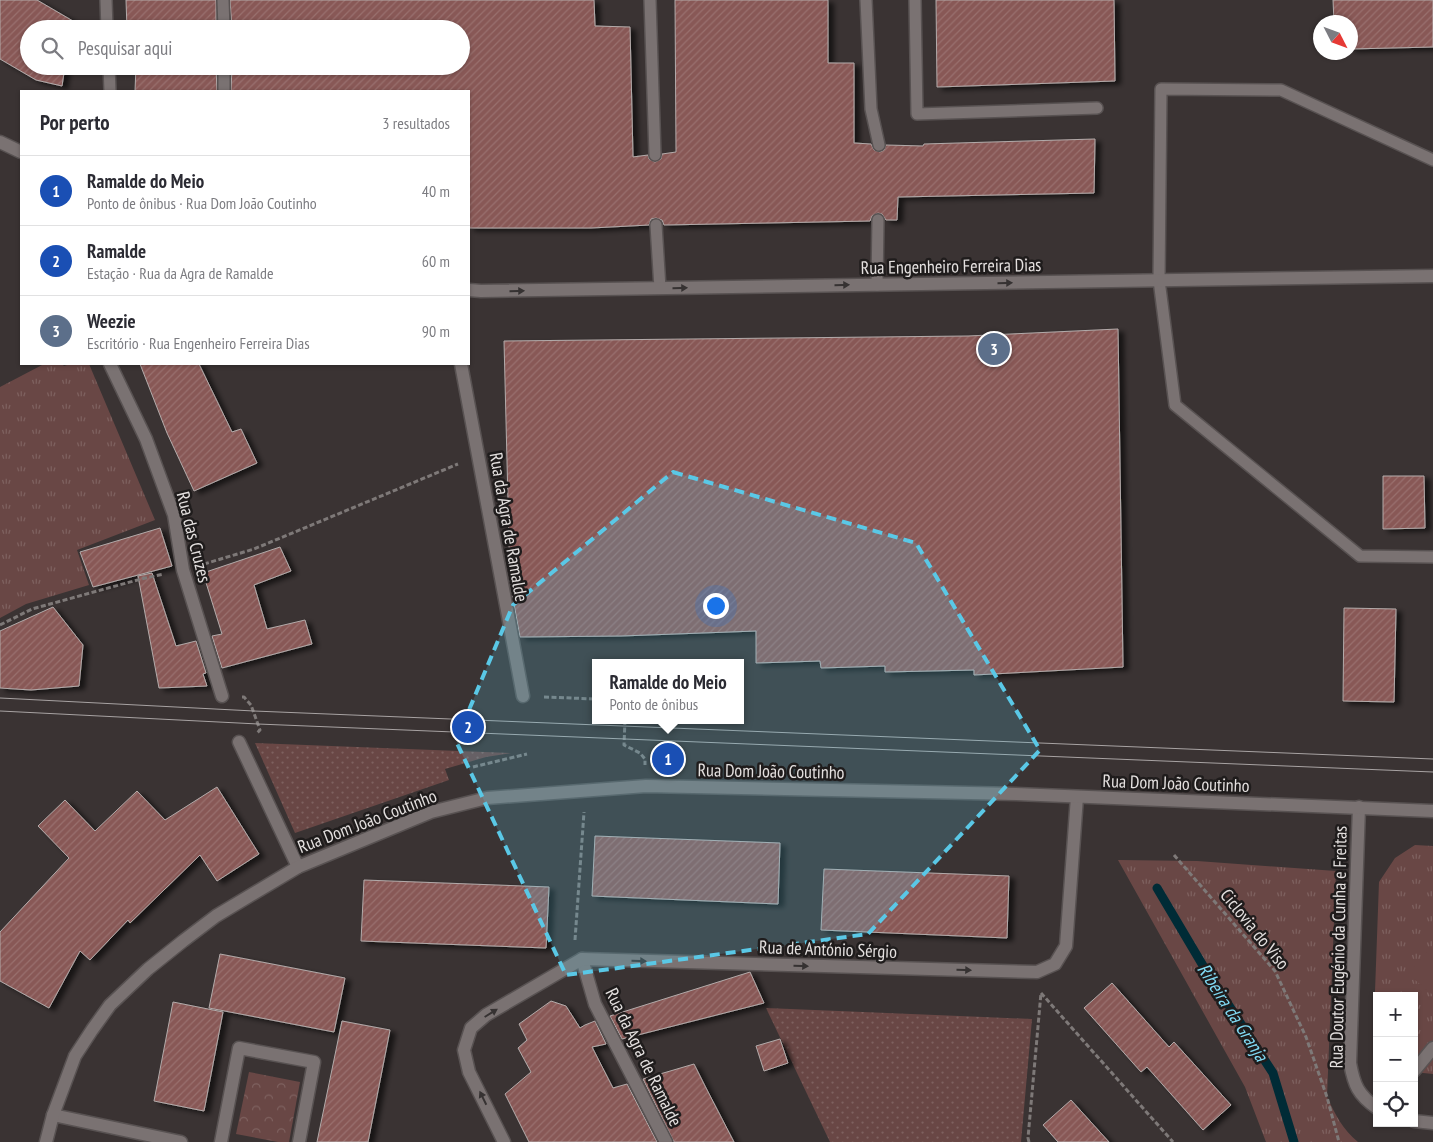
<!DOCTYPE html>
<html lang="pt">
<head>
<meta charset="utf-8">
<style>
  :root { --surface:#fff; --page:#f7f7f7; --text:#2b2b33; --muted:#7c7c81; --line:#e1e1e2; --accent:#407284 }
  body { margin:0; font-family:"PT Sans Narrow",sans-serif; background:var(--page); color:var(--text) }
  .controls { position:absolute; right:15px; bottom:15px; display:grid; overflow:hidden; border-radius:0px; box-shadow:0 1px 4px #0004 }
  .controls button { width:45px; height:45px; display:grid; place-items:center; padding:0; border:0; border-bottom:1px solid var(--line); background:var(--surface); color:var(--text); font:25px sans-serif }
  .compass { position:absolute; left:1313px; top:15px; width:45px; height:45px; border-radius:50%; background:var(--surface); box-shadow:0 1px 4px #0004; rotate:132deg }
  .you { position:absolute; left:715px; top:605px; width:18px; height:18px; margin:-12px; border:4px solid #fff; border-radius:50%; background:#1a73e8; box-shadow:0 0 0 8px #1a73e833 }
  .badge { display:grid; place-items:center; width:32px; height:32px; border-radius:50%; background:var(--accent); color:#fff; font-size:16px; font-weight:700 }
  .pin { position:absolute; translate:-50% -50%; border:2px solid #fff; box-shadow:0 1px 5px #0006 }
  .popup { position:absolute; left:592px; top:659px; width:152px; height:65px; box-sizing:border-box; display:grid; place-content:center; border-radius:0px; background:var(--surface); filter:drop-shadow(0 1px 4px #0005); font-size:16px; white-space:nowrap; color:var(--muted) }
  .popup b { font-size:19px; color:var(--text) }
  .popup::after { content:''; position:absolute; left:50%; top:100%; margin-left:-10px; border:10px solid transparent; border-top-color:var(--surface) }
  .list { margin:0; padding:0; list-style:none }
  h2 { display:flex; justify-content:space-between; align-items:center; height:65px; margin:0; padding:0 20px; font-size:21px }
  h2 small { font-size:16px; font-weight:400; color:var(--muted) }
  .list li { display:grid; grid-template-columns:32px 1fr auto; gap:15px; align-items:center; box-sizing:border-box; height:70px; padding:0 20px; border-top:1px solid var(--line) }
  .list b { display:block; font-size:19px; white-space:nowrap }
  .list p { margin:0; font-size:16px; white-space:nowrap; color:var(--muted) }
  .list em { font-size:16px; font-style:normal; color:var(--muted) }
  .icon { flex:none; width:28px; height:28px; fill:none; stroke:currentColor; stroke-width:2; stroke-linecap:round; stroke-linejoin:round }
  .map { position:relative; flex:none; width:1433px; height:1142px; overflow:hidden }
  .search { position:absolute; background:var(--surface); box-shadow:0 1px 4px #0004; left:20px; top:20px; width:450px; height:55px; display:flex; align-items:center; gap:12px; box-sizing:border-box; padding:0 18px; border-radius:28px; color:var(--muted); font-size:19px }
  .panel { position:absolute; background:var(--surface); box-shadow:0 1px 4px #0004; left:20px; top:90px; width:450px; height:275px; border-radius:0px }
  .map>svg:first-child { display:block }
  .grass { fill:url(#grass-tufts) }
  .park { fill:url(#park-crowns) }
  .garden { fill:url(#garden-dots) }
  .pitch { fill:#694745 }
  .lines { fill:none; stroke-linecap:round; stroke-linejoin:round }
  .stream { stroke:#002b36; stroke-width:9 }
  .building { fill:url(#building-hatch); stroke:#b3abaa; filter:url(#shadow) }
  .service-casing { stroke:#585252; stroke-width:14 }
  .pedestrian-casing { stroke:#585252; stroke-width:15 }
  .minor-casing { stroke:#585252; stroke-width:15 }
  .tertiary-casing { stroke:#585252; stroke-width:15 }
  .secondary-casing { stroke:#585252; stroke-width:15 }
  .path { stroke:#7e7978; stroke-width:3; stroke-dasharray:5 2.5; stroke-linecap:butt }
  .service { stroke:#7a7272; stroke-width:11 }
  .pedestrian { stroke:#7a7272; stroke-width:12 }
  .minor { stroke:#7a7272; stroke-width:12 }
  .tertiary { stroke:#7a7272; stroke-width:12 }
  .secondary { stroke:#7a7272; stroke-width:12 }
  .tram { stroke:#a8a3a3; stroke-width:1 }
  .oneway { fill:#363232 }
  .marked { fill:#5ac8e6; fill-opacity:0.2; stroke:#5ac8e6; stroke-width:4; stroke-dasharray:10 6; stroke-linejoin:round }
  .labels { text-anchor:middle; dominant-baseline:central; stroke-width:5; stroke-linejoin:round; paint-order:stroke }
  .street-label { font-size:18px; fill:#e4e0df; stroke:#1f1c1c }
  .water-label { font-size:19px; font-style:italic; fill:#80daf4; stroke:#1f1c1c }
</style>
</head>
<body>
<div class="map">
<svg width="1433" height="1142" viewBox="0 0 1433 1142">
  <defs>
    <pattern id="grass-tufts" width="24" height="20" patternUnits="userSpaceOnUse" patternTransform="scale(1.25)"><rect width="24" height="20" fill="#694745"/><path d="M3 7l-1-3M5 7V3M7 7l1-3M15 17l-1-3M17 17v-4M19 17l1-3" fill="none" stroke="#7e615f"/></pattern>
    <pattern id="park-crowns" width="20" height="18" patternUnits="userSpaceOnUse" patternTransform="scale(1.25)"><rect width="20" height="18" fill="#694745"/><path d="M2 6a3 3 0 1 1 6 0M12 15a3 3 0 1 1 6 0" fill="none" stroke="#7e615f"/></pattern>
    <pattern id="garden-dots" width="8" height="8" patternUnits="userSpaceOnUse" patternTransform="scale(1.25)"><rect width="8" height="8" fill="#694745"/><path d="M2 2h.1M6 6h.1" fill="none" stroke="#7e615f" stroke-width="1.8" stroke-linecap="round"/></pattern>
    <pattern id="building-hatch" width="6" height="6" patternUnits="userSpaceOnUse" patternTransform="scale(1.25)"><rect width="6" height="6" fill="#885856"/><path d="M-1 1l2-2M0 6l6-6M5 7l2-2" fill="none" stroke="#99706e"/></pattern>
    <filter id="shadow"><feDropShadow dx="5.5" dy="3" stdDeviation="2.5" flood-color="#0009"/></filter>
  </defs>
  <rect width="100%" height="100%" fill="#3a3333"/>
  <g class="grass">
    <path d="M44,364H62L64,366L70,364H89L155,520L77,550L89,585L26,604L0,618V387Z"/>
    <path d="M1415,845L1433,846V1074L1414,1072V996H1377V1057L1373,1047L1379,882L1395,858Z"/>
    <path d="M1118,860L1197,861L1336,871L1327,1097C1335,1114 1343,1130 1358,1142H1266L1245,1087Z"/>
  </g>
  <path class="park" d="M249,1072L300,1082L289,1142H278L236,1134Z"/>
  <g class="garden">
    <path d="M255,743L511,753L486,757L445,769L449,780L295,833Z"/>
    <path d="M766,1008L1032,1019L1021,1142H830Z"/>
  </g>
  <path class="pitch" d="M1433,945V995L1408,974Z"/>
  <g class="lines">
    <path class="stream" d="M1157,888L1205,969L1273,1073L1294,1142"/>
  </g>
  <g class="building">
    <path d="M0,0H37L73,21L72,29H29V66H65L62,86L36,80L0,59Z"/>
    <path d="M126,0H216V29H127Z"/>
    <path d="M230,0H594L595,26L630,27L633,157L648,155L649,159L655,162L661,159L662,154L676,152L675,0H828V63H854V143L871,144L874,150L880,152L884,150L886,145L923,146L924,144L1095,139L1094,193L898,197L897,220H886L882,214L878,213L872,216L870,221L664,225L662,220L656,218L651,219L649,225L591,228H469V91H231L232,66H461V29H232Z"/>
    <path d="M936,0H1114L1115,81L937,87Z"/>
    <path d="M1333,0H1433V47L1350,49V22H1334Z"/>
    <path d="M136,66H216L217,91H135Z"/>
    <path d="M1118,329L1123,667L974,675V670L885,672V666L821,668L820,661L756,663V631L621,636L520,637L510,581L504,341L968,336Z"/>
    <path d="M140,364H199L232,432L241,429L257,463L194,491L167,433Z"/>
    <path d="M1383,476H1424L1425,528L1383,529Z"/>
    <path d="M160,528L172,566L93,587L80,552Z"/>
    <path d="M280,547L291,571L254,585L267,629L305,620L312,644L222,668L212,636L222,634L203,573Z"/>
    <path d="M152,573L176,646L196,641L206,673L203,674L207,686L159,688L138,576Z"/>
    <path d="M53,607L83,645L79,686L31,690L0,688V631Z"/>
    <path d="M1344,608L1396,609L1394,702L1343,701Z"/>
    <path d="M217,787L259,854L217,881L200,855L130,923L128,920L90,960L80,951L49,1008L0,981V932L69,858L38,826L65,800L95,831L137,791L165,820Z"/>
    <path d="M595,836L780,843L778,904L592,896Z"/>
    <path d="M824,869L1009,876L1007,938L821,930Z"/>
    <path d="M364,880L549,887L546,948L361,941Z"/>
    <path d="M220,954L345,978L334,1032L209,1008Z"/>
    <path d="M750,972L764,1003L622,1039L610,1016Z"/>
    <path d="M1112,983L1169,1047L1174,1042L1231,1105L1203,1130L1147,1067L1141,1072L1084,1008Z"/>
    <path d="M551,1001L566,1006L580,1028L585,1025L595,1021L606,1044L592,1047L613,1088L627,1084L657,1142H529L505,1094L531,1072L518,1048L527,1040L519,1024Z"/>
    <path d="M173,1002L223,1012L204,1111L154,1101Z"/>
    <path d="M342,1021L390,1030L368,1142H317Z"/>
    <path d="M780,1039L788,1063L764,1071L756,1046Z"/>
    <path d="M694,1064L705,1086L734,1142H674L643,1079Z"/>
    <path d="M1071,1100L1109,1142H1058L1043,1125Z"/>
  </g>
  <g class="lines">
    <g class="service-casing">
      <g id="service">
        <path d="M106,0L107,29"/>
        <path d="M223,0L224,29"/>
        <path d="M650,0L655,155"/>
        <path d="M866,0L871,109L879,145"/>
        <path d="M915,0L917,114L1097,108"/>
        <path d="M109,66L110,91"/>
        <path d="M224,66V91"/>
        <path d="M1433,160L1281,90L1161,89L1159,280L1175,405L1360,556L1433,557"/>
        <path d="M656,225L660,288"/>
        <path d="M877,285L878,220"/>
      </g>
    </g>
    <g class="pedestrian-casing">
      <g id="pedestrian">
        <path d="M461,364L523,696"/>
        <path d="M1414,1071L1433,1048"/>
      </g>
    </g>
    <g class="minor-casing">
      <g id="minor">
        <path d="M110,364L146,439L174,515L183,570L222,696"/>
        <path d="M239,742L298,867"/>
        <path d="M582,959L595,1004L666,1142"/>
        <path d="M53,1115L181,1142"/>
        <path d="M221,1142L239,1048L314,1062L299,1142"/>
        <path d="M504,1142L469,1072L464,1050L471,1028L486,1015L582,959L1037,972L1055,964L1066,946L1077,797"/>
      </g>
    </g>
    <g class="tertiary-casing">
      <g id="tertiary">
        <path d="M0,142L21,152"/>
        <path d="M469,290L481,291L1433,276"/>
        <path d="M1359,807L1350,1063C1354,1085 1358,1095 1377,1108"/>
        <path d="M1414,1121L1433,1123"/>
      </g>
    </g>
    <g class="secondary-casing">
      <path id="secondary" d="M46,1142L53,1115L75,1056L92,1030L110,1005L148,969L183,941L216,916L298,867L431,812L487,798L646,786L1016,794L1433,811"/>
    </g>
    <g class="path">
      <path d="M204,564L254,549L458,464"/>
      <path d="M0,625L32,609L141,579L164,574"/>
      <path d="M242,697H244L251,705L260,730L257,733"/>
      <path d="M544,697L596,699"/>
      <path d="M625,720L624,745L640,753L645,759V765"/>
      <path d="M473,767L527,754"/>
      <path d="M1174,855L1275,971L1306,1037L1327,1097L1339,1142"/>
      <path d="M575,940L584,812"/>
      <path d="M1041,993L1173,1142"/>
      <path d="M1029,1142L1028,1138L1041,993"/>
    </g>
    <use href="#service" class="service"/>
    <use href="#pedestrian" class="pedestrian"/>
    <use href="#minor" class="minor"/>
    <use href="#tertiary" class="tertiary"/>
    <use href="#secondary" class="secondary"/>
    <g class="tram">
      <path d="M0,698L254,711L1433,759"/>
      <path d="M0,711L258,724L1433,772"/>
    </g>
  </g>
  <defs><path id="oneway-solid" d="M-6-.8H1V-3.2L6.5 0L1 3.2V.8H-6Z" transform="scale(1.25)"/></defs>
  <g class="oneway">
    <use href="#oneway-solid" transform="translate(1005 283) rotate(-1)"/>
    <use href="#oneway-solid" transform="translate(842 285) rotate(-1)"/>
    <use href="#oneway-solid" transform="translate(680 288) rotate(-1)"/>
    <use href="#oneway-solid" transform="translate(517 291) rotate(-1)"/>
    <use href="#oneway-solid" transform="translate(639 961) rotate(2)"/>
    <use href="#oneway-solid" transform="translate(801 966) rotate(2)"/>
    <use href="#oneway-solid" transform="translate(964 970) rotate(2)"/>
    <use href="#oneway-solid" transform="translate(491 1013) rotate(-32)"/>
    <use href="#oneway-solid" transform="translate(483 1098) rotate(-116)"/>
  </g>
  <path class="marked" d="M673,472L916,543L1040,750L868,934L566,975L456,741L513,605Z"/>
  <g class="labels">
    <g class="street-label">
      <text transform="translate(951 266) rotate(-1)">Rua Engenheiro Ferreira Dias</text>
      <text transform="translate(509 527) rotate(80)">Rua da Agra de Ramalde</text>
      <text transform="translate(194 537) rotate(76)">Rua das Cruzes</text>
      <text transform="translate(771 771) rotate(1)">Rua Dom João Coutinho</text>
      <text transform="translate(1176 783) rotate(2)">Rua Dom João Coutinho</text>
      <text transform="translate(367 821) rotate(-21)">Rua Dom João Coutinho</text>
      <text transform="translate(1255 929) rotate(51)">Ciclovia do Viso</text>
      <text transform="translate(1338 947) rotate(-89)">Rua Doutor Eugénio da Cunha e Freitas</text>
      <text transform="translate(828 949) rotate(2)">Rua de António Sérgio</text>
      <text transform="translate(644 1057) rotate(64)">Rua da Agra de Ramalde</text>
    </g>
    <g class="water-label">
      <text transform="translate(1233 1012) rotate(57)">Ribeira da Granja</text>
    </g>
  </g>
</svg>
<div class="controls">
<button>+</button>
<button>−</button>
<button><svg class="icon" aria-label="locate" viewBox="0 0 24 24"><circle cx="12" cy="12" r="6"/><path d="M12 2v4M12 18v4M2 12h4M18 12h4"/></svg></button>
</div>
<svg class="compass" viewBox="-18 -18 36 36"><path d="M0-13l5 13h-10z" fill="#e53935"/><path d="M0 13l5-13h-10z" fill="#7c7c81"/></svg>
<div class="you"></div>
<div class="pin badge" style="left:668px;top:759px;background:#1a4fb4">1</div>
<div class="popup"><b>Ramalde do Meio</b>Ponto de ônibus</div>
<div class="pin badge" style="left:468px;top:727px;background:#1a4fb4">2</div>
<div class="pin badge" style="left:994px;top:349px;background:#5c6f8a">3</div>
<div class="search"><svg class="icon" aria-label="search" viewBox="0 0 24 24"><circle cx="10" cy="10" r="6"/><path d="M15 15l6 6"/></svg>Pesquisar aqui</div>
<section class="panel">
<h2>Por perto<small>3 resultados</small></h2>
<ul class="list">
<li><span class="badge" style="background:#1a4fb4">1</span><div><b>Ramalde do Meio</b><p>Ponto de ônibus · Rua Dom João Coutinho</p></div><em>40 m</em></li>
<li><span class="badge" style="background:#1a4fb4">2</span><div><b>Ramalde</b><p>Estação · Rua da Agra de Ramalde</p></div><em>60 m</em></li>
<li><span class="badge" style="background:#5c6f8a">3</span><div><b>Weezie</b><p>Escritório · Rua Engenheiro Ferreira Dias</p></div><em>90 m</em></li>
</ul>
</section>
</div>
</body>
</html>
